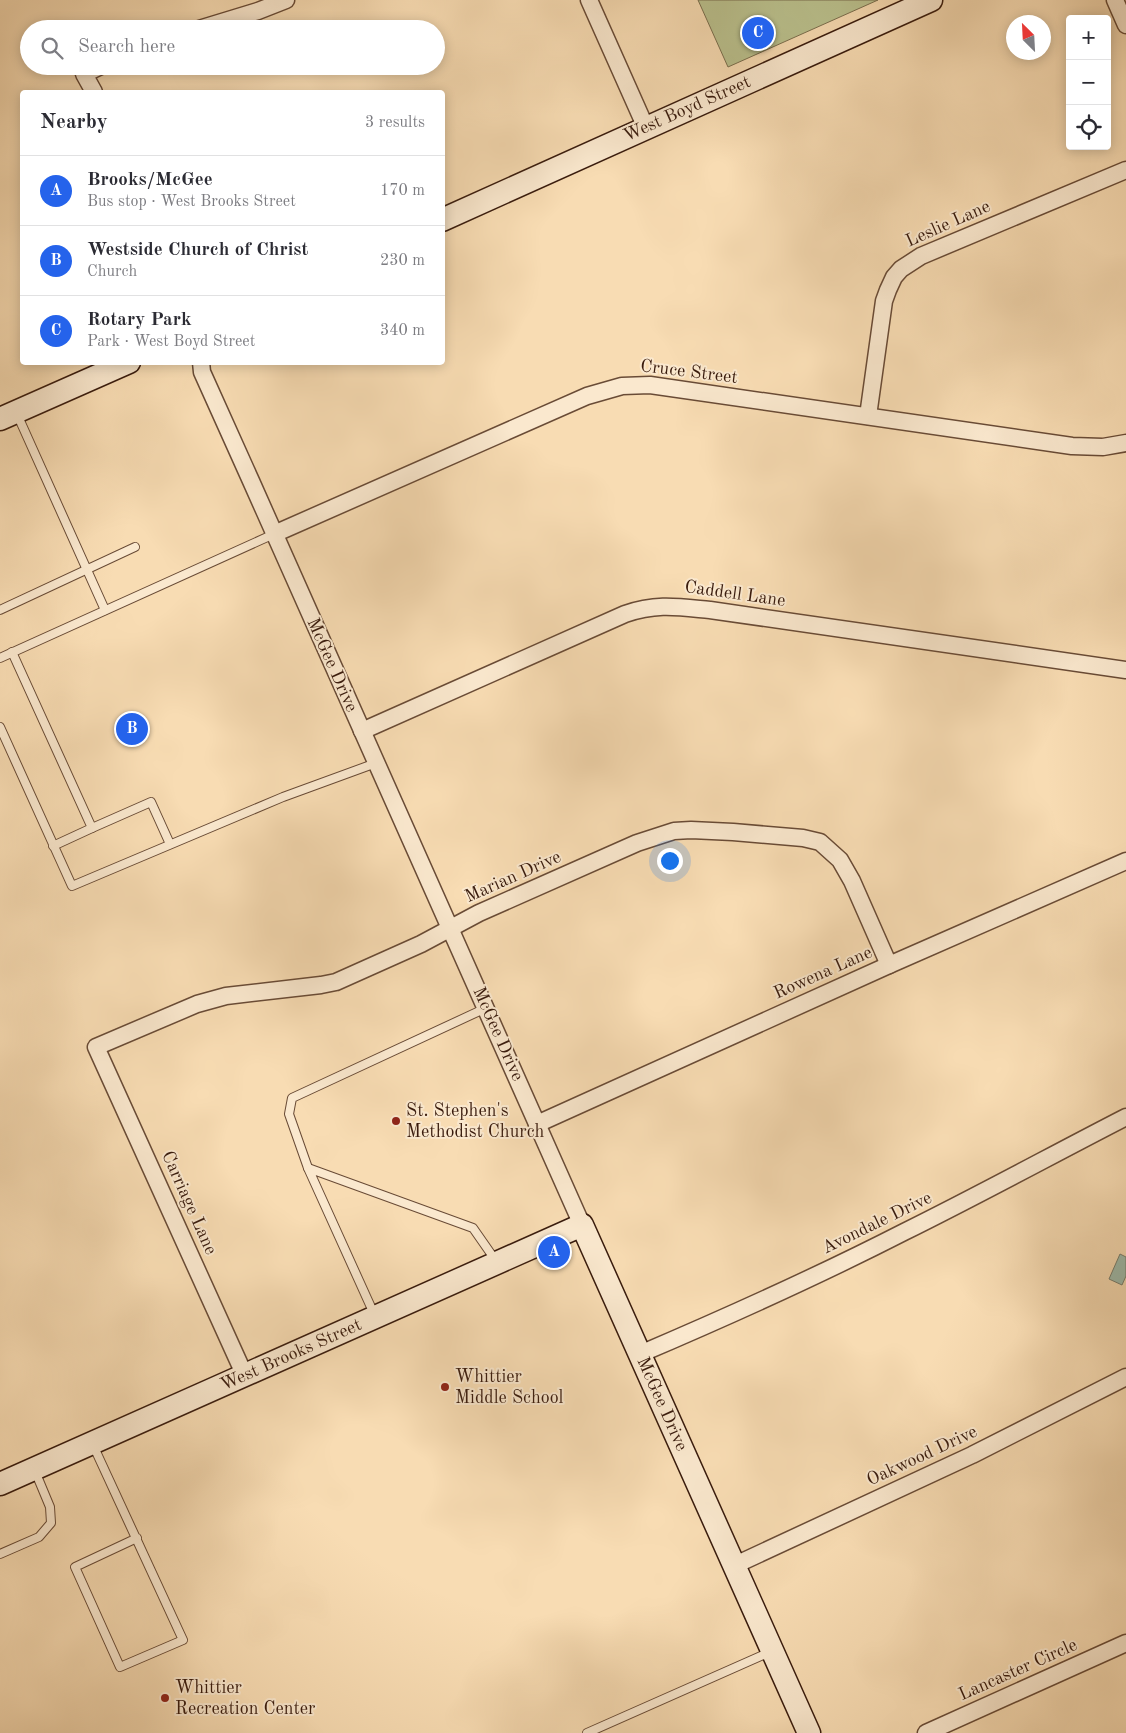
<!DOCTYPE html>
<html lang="en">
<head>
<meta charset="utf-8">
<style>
  :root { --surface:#fff; --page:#f2f2f3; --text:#2b2b33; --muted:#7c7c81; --line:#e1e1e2; --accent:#2563eb }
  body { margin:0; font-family:"Old Standard TT",serif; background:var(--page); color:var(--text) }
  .controls { position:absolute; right:15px; top:15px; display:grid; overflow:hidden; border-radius:5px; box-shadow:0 2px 12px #0003 }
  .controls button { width:45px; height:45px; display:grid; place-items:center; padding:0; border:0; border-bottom:1px solid var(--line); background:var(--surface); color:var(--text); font:25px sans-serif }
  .compass { position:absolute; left:1006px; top:15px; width:45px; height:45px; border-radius:50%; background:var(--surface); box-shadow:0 2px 12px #0003; rotate:336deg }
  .you { position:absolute; left:669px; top:860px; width:18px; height:18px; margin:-12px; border:4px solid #fff; border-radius:50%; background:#1a73e8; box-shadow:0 0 0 8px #1a73e833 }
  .badge { display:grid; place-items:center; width:32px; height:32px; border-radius:50%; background:var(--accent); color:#fff; font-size:16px; font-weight:700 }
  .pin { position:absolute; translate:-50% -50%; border:2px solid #fff; box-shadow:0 1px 5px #0006 }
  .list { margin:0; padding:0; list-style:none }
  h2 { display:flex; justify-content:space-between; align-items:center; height:65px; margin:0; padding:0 20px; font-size:21px }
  h2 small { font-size:16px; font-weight:400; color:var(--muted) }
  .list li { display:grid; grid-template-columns:32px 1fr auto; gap:15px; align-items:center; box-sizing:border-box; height:70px; padding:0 20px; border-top:1px solid var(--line) }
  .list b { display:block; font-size:19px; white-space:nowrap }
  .list p { margin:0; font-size:16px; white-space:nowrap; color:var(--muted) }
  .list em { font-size:16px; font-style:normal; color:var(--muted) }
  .icon { flex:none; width:28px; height:28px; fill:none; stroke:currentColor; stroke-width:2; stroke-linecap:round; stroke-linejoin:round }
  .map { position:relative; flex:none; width:1126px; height:1733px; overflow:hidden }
  .search { position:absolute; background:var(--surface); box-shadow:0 2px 12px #0003; left:20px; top:20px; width:425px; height:55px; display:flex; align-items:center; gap:12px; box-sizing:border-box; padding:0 18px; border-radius:28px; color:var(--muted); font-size:19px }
  .panel { position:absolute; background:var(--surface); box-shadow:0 2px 12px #0003; left:20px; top:90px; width:425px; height:275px; border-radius:5px }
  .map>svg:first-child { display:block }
  .green { fill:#bac18e; stroke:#7a6e4e }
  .water { fill:#9dbcad; stroke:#757c6d }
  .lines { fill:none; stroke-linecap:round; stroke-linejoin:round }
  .lane-casing { stroke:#694b36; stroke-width:10 }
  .street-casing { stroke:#694b36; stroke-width:19 }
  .secondary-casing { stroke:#391b0d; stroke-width:25 }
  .lane { stroke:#fae8ce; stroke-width:8 }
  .street { stroke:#fae8ce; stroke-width:16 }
  .secondary { stroke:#fae8ce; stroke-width:22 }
  .poi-dot { fill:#8f2418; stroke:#fae8ce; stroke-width:2 }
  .labels { text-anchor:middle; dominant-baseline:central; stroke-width:4; stroke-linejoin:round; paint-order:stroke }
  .street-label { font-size:18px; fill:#391b0d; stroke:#fae8ce }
  .poi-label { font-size:18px; fill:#391b0d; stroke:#fae8ce; text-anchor:start }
</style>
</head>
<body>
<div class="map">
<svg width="1126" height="1733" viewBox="0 0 1126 1733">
  <rect width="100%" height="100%" fill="#f8dcb3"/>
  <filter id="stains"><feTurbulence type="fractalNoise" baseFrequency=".004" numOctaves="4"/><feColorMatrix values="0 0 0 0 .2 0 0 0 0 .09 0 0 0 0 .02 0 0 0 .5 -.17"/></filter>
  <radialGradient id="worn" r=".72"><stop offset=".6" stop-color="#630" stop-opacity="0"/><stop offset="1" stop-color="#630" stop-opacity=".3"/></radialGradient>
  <path class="green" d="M698,0H878L728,67Z"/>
  <path class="water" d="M1120,1254L1126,1257V1276L1122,1285L1109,1279Z"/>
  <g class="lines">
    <g class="lane-casing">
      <g id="lane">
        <path d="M17,414L105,610"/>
        <path d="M0,610L135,547"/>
        <path d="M12,652L92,828L53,846"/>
        <path d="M0,658L274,534"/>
        <path d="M0,727L72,886L283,797L376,763"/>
        <path d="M92,828L151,802L170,844"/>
        <path d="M308,1168L289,1114L292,1098L486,1008"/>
        <path d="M375,1316L308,1168L473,1228L496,1261"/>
        <path d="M93,1445L183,1640L120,1667L75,1567L137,1538"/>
        <path d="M0,1554L39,1537L51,1523L50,1507L35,1471"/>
        <path d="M587,1733L770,1652"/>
      </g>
    </g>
    <g class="street-casing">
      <g id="street">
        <path d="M589,0L646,128"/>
        <path d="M1115,0L1126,25"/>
        <path d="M199,29L258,11L286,0"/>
        <path d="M94,92L84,74L101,66"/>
        <path d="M201,362L202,372L251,481L582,1225"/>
        <path d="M868,416L884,301L888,290L894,277L901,269L921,256L1126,170"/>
        <path d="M274,534L587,396L622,386L650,385L1072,446L1103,447L1126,443"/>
        <path d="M362,731L625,614C657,603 678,607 710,610L1126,670"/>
        <path d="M537,1124L889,965L1126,861"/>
        <path d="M640,1354C729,1316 818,1276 904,1232C979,1195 1052,1155 1126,1117"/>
        <path d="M245,1376L96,1047L197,1004L226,996L321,985L336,982L421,944L479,913L637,843L674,831L691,830L733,832L803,838L820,842L840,860L852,881L889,965"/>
        <path d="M733,1566L972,1455L1126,1377"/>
        <path d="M926,1733L1126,1643"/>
      </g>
    </g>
    <g class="secondary-casing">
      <g id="secondary">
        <path d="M442,220L931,0"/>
        <path d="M0,419L129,362"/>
        <path d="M0,1484L582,1225L809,1733"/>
      </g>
    </g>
    <use href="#lane" class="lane"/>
    <use href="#street" class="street"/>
    <use href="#secondary" class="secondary"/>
  </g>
  <g class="poi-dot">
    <circle cx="396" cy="1121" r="5"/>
    <circle cx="445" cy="1387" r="5"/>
    <circle cx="165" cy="1698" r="5"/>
  </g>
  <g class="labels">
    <g class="street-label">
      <text transform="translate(687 109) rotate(-24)">West Boyd Street</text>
      <text transform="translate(948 224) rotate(-24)">Leslie Lane</text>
      <text transform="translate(689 372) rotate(7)">Cruce Street</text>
      <text transform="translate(735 594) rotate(8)">Caddell Lane</text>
      <text transform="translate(332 665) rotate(66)">McGee Drive</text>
      <text transform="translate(513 877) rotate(-24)">Marian Drive</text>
      <text transform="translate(823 973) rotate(-24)">Rowena Lane</text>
      <text transform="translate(498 1034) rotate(66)">McGee Drive</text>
      <text transform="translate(189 1203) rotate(66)">Carriage Lane</text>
      <text transform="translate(877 1223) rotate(-26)">Avondale Drive</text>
      <text transform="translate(291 1355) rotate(-24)">West Brooks Street</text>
      <text transform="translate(662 1404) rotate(66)">McGee Drive</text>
      <text transform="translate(922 1456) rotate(-25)">Oakwood Drive</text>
      <text transform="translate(1018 1670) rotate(-24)">Lancaster Circle</text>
    </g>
    <g class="poi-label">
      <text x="406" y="1111">St. Stephen's<tspan x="406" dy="21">Methodist Church</tspan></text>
      <text x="455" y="1377">Whittier<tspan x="455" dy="21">Middle School</tspan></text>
      <text x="175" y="1688">Whittier<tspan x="175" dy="21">Recreation Center</tspan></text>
    </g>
  </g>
  <rect width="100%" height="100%" filter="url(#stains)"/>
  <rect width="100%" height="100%" fill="url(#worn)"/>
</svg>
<div class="controls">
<button>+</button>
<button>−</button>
<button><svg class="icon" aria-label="locate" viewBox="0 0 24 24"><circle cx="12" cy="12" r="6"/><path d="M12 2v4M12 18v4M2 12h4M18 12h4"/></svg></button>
</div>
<svg class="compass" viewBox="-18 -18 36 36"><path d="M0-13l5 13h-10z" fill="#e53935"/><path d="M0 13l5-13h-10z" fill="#7c7c81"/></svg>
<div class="you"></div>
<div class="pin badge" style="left:554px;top:1252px">A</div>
<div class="pin badge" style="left:132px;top:729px">B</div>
<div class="pin badge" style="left:758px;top:33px">C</div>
<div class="search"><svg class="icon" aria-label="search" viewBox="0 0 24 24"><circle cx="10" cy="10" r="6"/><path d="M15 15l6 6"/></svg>Search here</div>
<section class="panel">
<h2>Nearby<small>3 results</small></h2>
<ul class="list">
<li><span class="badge">A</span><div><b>Brooks/McGee</b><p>Bus stop · West Brooks Street</p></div><em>170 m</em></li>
<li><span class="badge">B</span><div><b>Westside Church of Christ</b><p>Church</p></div><em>230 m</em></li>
<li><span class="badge">C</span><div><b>Rotary Park</b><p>Park · West Boyd Street</p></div><em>340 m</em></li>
</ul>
</section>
</div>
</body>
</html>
